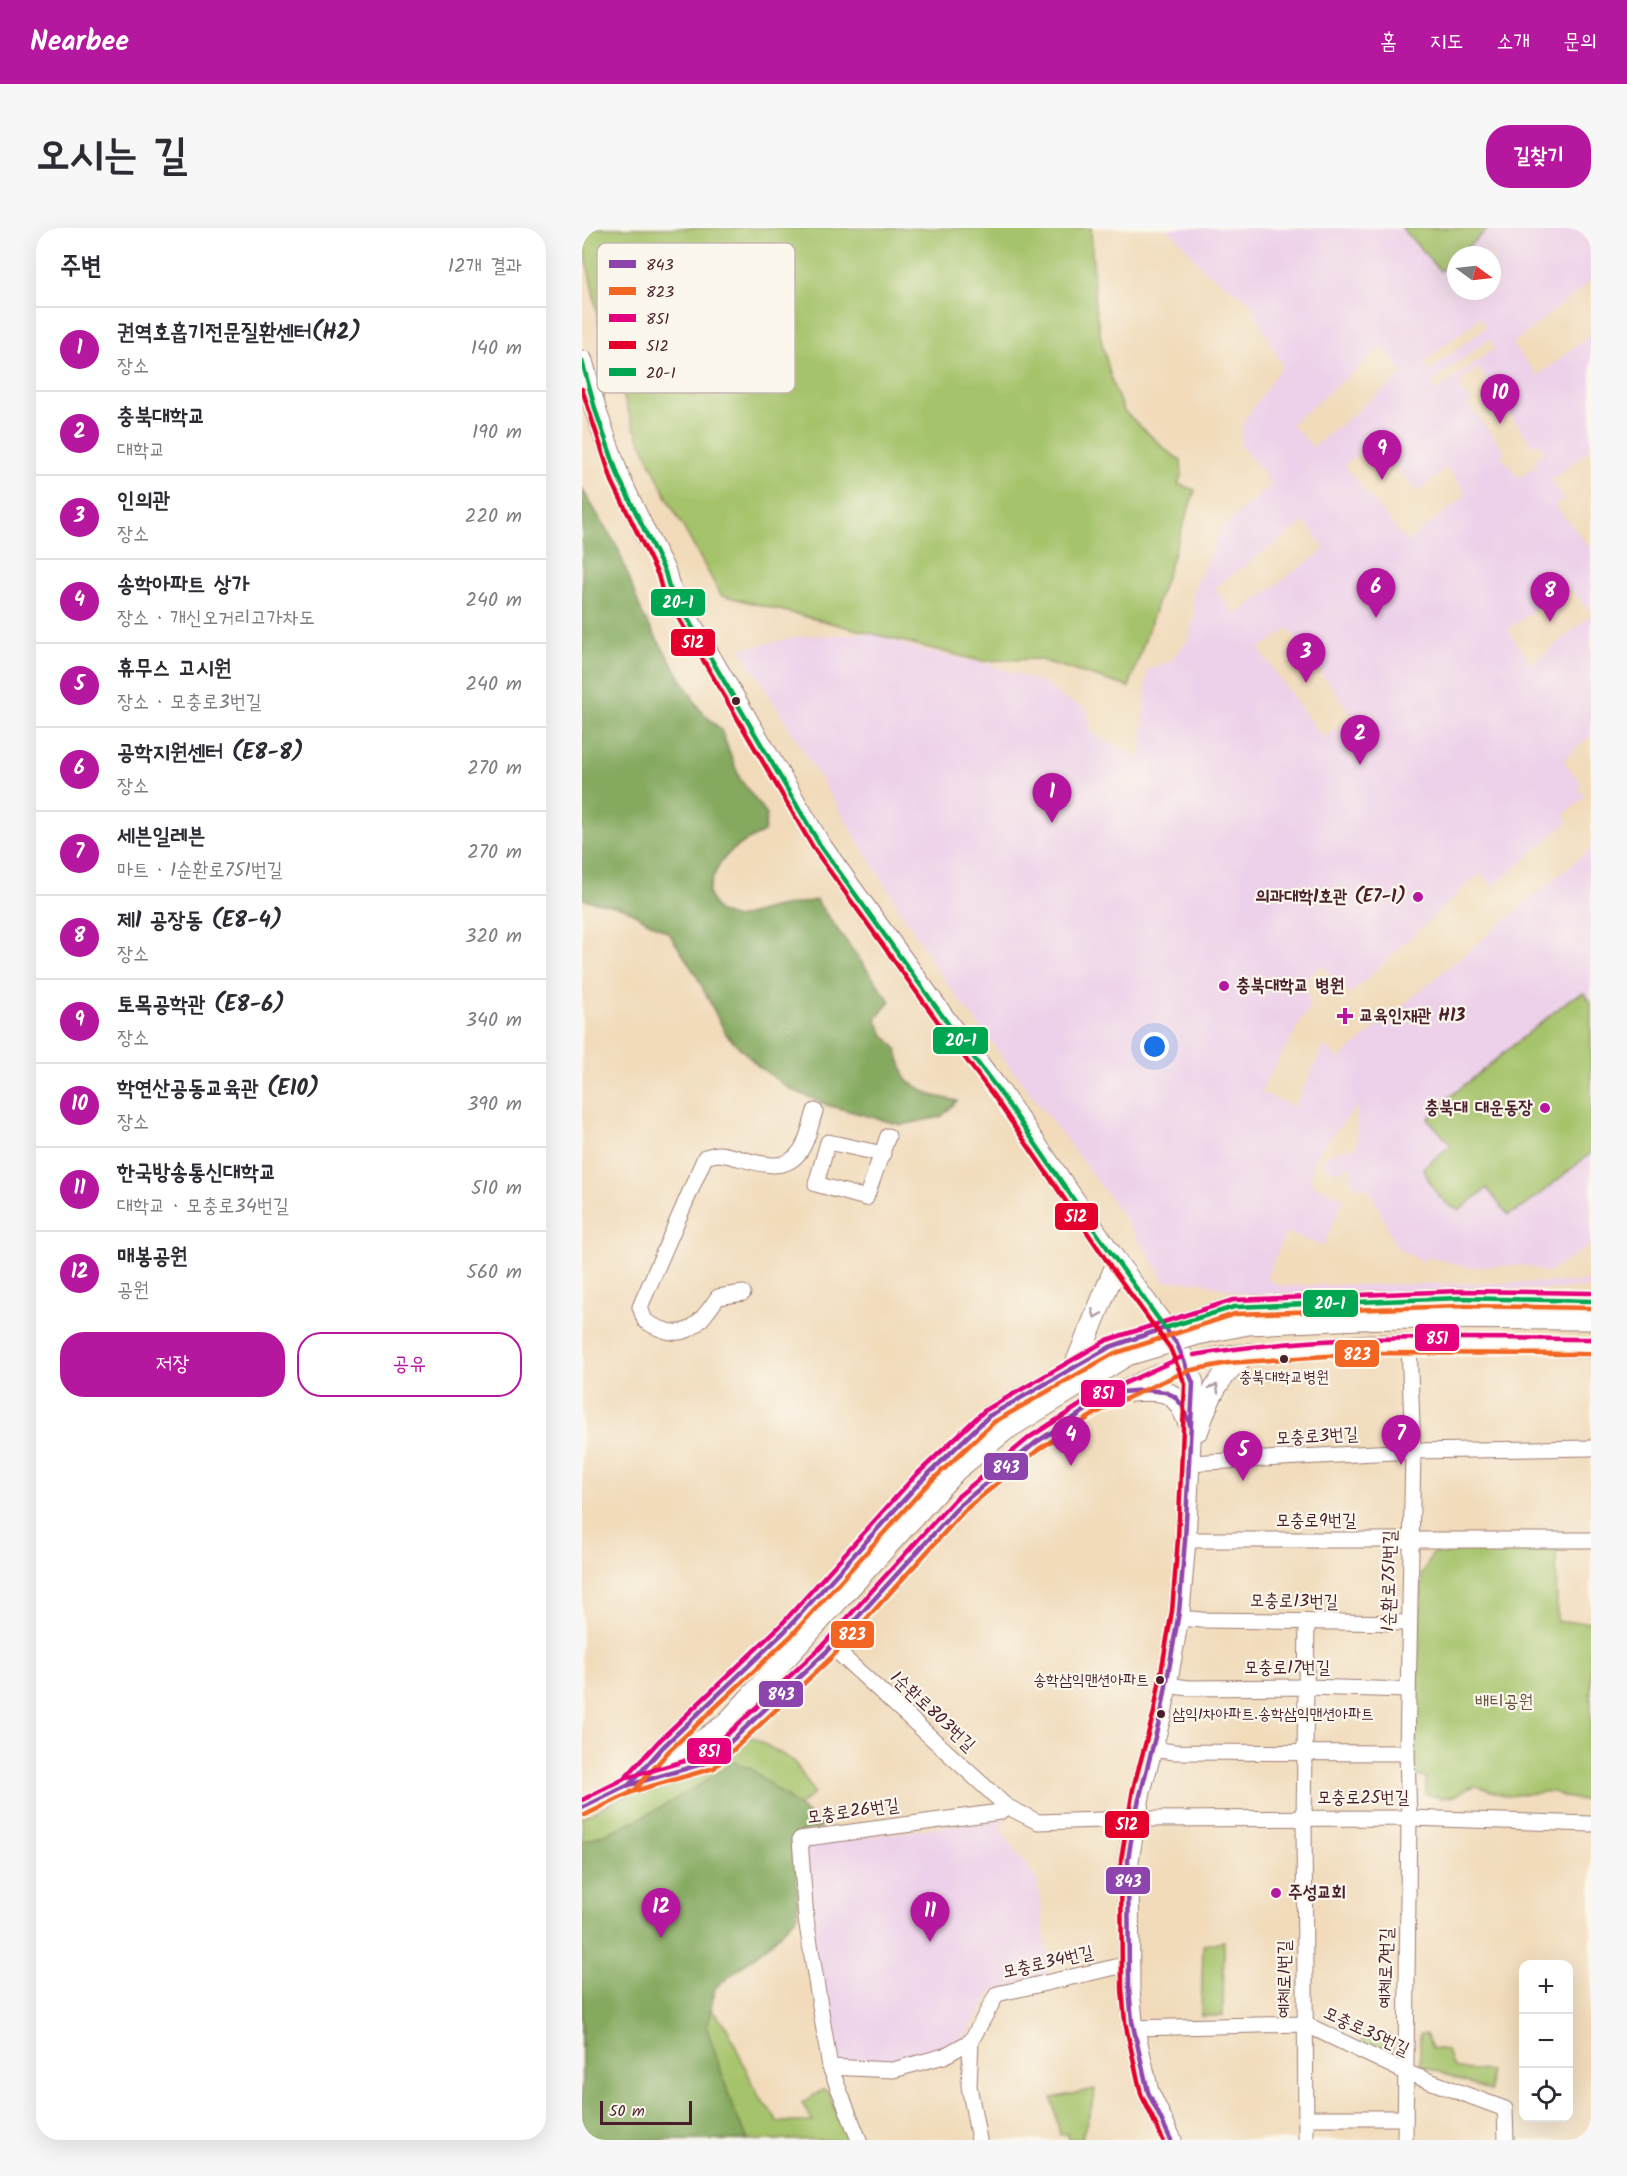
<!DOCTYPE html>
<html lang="ko">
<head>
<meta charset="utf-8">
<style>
  :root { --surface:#fff; --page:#f7f7f7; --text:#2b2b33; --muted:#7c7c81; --line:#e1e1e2; --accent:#b5179e }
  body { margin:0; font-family:Kalam,"Poor Story",sans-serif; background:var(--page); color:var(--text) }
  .controls { position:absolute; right:18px; bottom:18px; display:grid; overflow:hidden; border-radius:12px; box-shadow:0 6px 24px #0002 }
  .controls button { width:54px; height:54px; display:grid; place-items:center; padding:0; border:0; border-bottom:2px solid var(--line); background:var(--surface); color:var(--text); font:30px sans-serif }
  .compass { position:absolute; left:865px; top:18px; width:54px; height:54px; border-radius:50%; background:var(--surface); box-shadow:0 6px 24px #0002; rotate:105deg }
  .scale { position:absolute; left:18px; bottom:15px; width:92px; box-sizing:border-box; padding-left:6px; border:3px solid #4a1f2b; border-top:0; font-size:16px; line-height:21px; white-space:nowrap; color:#4a1f2b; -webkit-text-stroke:4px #fbf7ec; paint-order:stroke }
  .you { position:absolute; left:573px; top:819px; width:21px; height:21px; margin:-15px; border:4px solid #fff; border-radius:50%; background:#1a73e8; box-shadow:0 0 0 9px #1a73e833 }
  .badge { display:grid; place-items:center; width:39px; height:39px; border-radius:50%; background:var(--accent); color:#fff; font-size:20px; font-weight:700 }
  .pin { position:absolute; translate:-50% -50px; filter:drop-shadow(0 2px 3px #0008) }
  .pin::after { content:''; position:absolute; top:32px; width:21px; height:18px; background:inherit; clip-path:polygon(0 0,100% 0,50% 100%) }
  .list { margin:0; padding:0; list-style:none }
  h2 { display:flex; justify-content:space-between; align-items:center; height:78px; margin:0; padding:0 24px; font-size:26px }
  h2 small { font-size:20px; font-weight:400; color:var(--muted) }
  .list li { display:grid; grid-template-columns:39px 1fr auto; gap:18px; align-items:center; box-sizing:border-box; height:84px; padding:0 24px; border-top:2px solid var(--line) }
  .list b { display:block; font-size:22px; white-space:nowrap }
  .list p { margin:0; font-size:20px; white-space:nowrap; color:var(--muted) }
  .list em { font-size:20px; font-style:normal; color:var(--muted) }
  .actions { display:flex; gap:12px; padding:18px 24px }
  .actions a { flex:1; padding:14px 0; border:2px solid var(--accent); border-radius:24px; text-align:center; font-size:21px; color:var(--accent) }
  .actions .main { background:var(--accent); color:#fff }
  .icon { flex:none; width:33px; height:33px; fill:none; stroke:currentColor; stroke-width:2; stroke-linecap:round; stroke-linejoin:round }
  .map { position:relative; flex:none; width:1009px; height:1912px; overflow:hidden; border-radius:24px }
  header { display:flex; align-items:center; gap:36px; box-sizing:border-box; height:84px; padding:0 30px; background:var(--accent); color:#fff }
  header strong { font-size:28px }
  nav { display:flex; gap:33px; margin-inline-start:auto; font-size:21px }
  .intro { display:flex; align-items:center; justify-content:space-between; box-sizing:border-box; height:144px; padding:0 36px }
  h1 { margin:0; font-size:42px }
  .button { padding:15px 27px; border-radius:24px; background:var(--accent); color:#fff; font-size:21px; font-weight:700 }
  main { display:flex; gap:36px; padding:0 36px }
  aside { flex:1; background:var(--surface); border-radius:24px; box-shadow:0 6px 24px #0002 }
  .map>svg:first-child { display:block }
  .built { fill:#edd0e9; fill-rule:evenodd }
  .green { fill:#a5c36a; stroke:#78714a; stroke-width:1.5 }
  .forest { fill:#84a95e; stroke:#676444; stroke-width:1.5 }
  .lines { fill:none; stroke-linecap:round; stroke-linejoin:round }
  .minor-casing { stroke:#9e7d73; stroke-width:17 }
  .secondary-casing { stroke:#9e7d73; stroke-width:23 }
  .minor { stroke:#fff; stroke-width:15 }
  .secondary { stroke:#fff; stroke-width:21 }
  .secondary-bridge-casing { stroke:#9e7d73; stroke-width:23; stroke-linecap:butt }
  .secondary-bridge { stroke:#fff; stroke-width:21 }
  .bus-1-casing { stroke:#fbf7ec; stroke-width:9 }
  .bus-2-casing { stroke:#fbf7ec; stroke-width:9 }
  .bus-3-casing { stroke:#fbf7ec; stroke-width:9 }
  .bus-4-casing { stroke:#fbf7ec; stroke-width:9 }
  .bus-5-casing { stroke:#fbf7ec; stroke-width:9 }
  .bus-1 { stroke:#8e44ad; stroke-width:4.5 }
  .bus-2 { stroke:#f26522; stroke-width:4.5 }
  .bus-3 { stroke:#e5007d; stroke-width:4.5 }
  .bus-4 { stroke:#e4002b; stroke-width:4.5 }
  .bus-5 { stroke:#00a651; stroke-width:4.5 }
  .oneway { stroke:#ae9aa0 }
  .bus-dot { fill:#4a1f2b; stroke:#fbf7ec; stroke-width:2 }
  .poi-dot { fill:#b5179e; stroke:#fbf7ec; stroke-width:2 }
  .labels { text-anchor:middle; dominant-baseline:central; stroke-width:4.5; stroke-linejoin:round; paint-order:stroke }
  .bus-label { font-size:16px; fill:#4a1f2b; stroke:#fbf7ec }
  .poi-label { font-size:18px; font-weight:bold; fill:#4a1f2b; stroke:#fbf7ec; text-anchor:start }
  .street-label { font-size:18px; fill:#4a1f2b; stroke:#fbf7ec }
  .park-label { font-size:18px; fill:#65503e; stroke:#fbf7ec }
  .key { fill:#fbf7ec; stroke:#c6b6b2; stroke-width:1.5 }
  .key-label { font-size:16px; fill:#4a1f2b }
  .line-badge { stroke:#fbf7ec; stroke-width:2 }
  .badge-label { font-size:16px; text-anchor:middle; font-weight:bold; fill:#fff }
</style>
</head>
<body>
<header>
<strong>Nearbee</strong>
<nav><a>홈</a><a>지도</a><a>소개</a><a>문의</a></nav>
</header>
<div class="intro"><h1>오시는 길</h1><a class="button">길찾기</a></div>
<main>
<aside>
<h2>주변<small>12개 결과</small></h2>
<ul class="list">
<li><span class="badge">1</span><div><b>권역호흡기전문질환센터(H2)</b><p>장소</p></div><em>140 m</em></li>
<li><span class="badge">2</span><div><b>충북대학교</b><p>대학교</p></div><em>190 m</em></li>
<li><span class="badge">3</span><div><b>인의관</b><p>장소</p></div><em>220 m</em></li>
<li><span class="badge">4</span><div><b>송학아파트 상가</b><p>장소 · 개신오거리고가차도</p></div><em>240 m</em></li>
<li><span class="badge">5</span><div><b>휴무스 고시원</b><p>장소 · 모충로3번길</p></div><em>240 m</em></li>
<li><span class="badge">6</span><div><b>공학지원센터 (E8-8)</b><p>장소</p></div><em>270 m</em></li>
<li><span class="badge">7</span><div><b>세븐일레븐</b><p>마트 · 1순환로751번길</p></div><em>270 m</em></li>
<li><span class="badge">8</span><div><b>제1 공장동 (E8-4)</b><p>장소</p></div><em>320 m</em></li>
<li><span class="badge">9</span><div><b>토목공학관 (E8-6)</b><p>장소</p></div><em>340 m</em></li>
<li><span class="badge">10</span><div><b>학연산공동교육관 (E10)</b><p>장소</p></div><em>390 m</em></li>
<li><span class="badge">11</span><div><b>한국방송통신대학교</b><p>대학교 · 모충로34번길</p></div><em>510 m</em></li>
<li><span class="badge">12</span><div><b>매봉공원</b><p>공원</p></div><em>560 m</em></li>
</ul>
<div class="actions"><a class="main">저장</a><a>공유</a></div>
</aside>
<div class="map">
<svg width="1009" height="1912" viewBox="0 0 1009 1912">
  <rect width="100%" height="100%" fill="#fbf7ec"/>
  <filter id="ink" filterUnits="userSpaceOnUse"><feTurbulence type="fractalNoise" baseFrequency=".0167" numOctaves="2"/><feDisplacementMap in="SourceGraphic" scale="12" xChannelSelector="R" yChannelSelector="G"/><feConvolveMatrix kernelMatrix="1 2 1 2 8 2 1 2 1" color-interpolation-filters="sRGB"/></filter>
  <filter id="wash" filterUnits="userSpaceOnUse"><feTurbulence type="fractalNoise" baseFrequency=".008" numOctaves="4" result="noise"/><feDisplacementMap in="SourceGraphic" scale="24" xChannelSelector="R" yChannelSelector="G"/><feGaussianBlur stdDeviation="1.35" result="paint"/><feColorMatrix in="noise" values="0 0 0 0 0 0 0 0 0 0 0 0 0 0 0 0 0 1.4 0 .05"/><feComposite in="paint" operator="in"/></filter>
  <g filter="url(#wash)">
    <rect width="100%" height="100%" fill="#f1dbbb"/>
    <g class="built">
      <path d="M582,0H1009V53L930,116L956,148L1009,106V220L969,252L982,270L973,277L1009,321V384L984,357L926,402L950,436L1009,387V510L1007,509L981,532L1000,556L995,560L1003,568L982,587L987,593L935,638L911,659L898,645L768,766L740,738L724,750L727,779L678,864L712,879L742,818L757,831L1009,620V1017L966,1045L944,1037L884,1039L845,1028L842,1035L814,1019L788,961L771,958L767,937L757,944L740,937L745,926L775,919V878L734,926L727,954L762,970L741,1018L704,1004L684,1050L698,1058L1009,1054V1060L674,1069L620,1054L582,1053L568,1028L522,962L357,745L159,421L220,408L290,406L339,422L408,437L464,456L480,470L504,480L510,506L559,531L565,442L588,433L607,410L613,386L610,373L612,360L639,301L689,257L682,245L658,217L661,194L700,138L668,74L621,41L596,10ZM874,27H910V63H874ZM898,89L904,99L847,143L842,134ZM907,111L913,120L855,163L849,155ZM801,119L821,146L731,219L709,196ZM896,140L903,150L901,153L952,218L956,215L962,223L953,231L956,235L938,250L919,228L924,224L886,177L890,173L885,166L881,167L877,161L880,158L877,154ZM793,213L835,264L865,240L885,266L825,314L762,237ZM723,294L743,321L653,387L633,359ZM707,400L771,489L741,511L677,421Z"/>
      <path d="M425,1590L417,1600L455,1652L468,1746L411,1763L383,1808L350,1825L311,1839L262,1836L252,1829L235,1741L222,1623L227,1616Z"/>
    </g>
    <g class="green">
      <path d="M0,0H509L513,78L520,116L532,160L542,183L583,221L599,233L600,246L596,256L613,262L547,459L455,431L398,433L139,367L86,272L51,197L17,95L0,9Z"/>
      <path d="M820,0H907L858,43Z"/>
      <path d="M1002,765L1009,774V925L943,978L926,987L905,960L878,982C860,979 848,956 841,940L869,917L846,891L859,876L988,771Z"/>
      <path d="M974,1316L975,1394H1009V1570L1001,1572L982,1569L971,1563L925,1568L894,1558L884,1561L873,1568L860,1570L844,1566V1549L831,1547L840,1346C848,1334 847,1322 863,1319Z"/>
      <path d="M154,1500L212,1533L232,1565L211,1583L129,1732L124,1775L145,1800L176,1867L197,1894H231L220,1875L242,1861L247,1865L256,1891L264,1890L282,1912H0V1590L116,1530Z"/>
      <path d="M642,1713L641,1788H619L621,1717Z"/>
      <path d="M838,1806H844L850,1820L865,1822L869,1835L875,1841L908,1843L909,1863L838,1837Z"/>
      <path d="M808,1807L812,1826L801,1828L781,1818L780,1809Z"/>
      <path d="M513,1861L512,1871L499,1912H487L486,1906L478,1907L470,1870Z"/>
    </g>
    <g class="forest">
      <path d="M0,261L36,320L61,388L118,482L139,502L158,551L185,587L182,604C150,619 135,629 126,665L135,683L154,690L191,680L234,672L308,773L294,791L302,807L314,820L324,852L349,867L375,873L359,889L319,897L245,877L208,861L177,839L144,806L114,747L87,705L42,680L0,671Z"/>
      <path d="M152,1534L169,1541L241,1598L214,1606L216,1687L190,1714L133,1760L125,1800L151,1880L166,1912H0V1614C57,1595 103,1567 152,1534Z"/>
    </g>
  </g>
  <g filter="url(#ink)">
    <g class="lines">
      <g class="minor-casing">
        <g id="minor">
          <path d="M301,926L246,914L234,956L284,970L306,908"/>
          <path d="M161,1065L136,1069C113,1102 101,1116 63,1093L58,1079L123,929C128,928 132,926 137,926C163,928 200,952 219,922C226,912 229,895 233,883"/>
          <path d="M607,1235L831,1223L1009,1220"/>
          <path d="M603,1312H1009"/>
          <path d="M596,1390L620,1392L827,1395"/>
          <path d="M249,1418L424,1578"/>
          <path d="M584,1457L607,1460L724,1459L826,1462"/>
          <path d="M569,1521L592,1524L825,1525"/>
          <path d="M551,1800L723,1796L823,1844L923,1881L924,1912"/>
          <path d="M389,1813L387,1858L397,1912"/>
          <path d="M248,1839L311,1842L362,1828L389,1813L415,1766L547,1736"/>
          <path d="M724,1890H823"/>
          <path d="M277,1912L248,1839L224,1691L218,1611L418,1584L424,1578L456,1594L552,1591L827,1590L1009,1596"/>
          <path d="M724,1912L722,1590L725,1394"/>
          <path d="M823,1912L827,1590L825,1525L831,1223L827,1117"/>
        </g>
      </g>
      <g class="secondary-casing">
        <g id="secondary">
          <path d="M0,133L14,184L37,250L64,307L83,344L87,359L238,617L367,797L417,863L535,1035L595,1116L611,1155L603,1312L597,1384L579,1486L558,1563L546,1632L547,1761L550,1793L566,1864L589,1912"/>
          <path d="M493,1138L535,1035"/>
          <path d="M549,1163C583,1160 595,1162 607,1196"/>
          <path d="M616,1202C626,1171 637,1143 667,1126"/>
          <path d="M47,1557L81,1519L203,1403L338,1254L407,1188L528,1119L652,1079L878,1070L1009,1073"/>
          <path d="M47,1557L127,1534L244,1424L378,1277L453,1215L510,1178L572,1149L603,1136L645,1128L787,1117L1009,1119"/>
          <path d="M0,1580L75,1544L144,1496"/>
        </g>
      </g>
      <use href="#minor" class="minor"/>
      <use href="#secondary" class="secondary"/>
      <g class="secondary-bridge-casing">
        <path id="secondary-bridge" d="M144,1496L374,1242L423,1202L545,1127L616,1106L666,1096L801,1090L1009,1091"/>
      </g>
      <use href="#secondary-bridge" class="secondary-bridge"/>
      <g class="bus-1-casing">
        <g id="bus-1">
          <path d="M47,1557L127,1534L244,1424L378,1277L453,1215L510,1178L539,1164L565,1162L583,1164L592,1168L600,1177L609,1199"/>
          <path d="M0,1580L47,1557L81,1519L203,1403L338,1254L407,1188L528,1119L583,1100L595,1116L611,1155L603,1312L597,1384L579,1486L553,1587L546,1632L547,1761L550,1793L566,1864L589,1912"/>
        </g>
      </g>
      <g class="bus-2-casing">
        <g id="bus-2">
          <path d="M49,1564L132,1540L250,1429L383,1282L457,1221L514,1185L575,1156L605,1143L646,1135L787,1125L1009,1126"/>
          <path d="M3,1587L52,1563L86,1524L209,1408L343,1259L412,1194L531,1126L653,1086L878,1078L1009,1080"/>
        </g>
      </g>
      <g class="bus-3-casing">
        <g id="bus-3">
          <path d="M612,1127C746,1105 874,1110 1009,1111"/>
          <path d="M45,1550L123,1527L239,1419L373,1271L448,1209L506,1172L600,1129"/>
          <path d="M0,1572L42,1551L76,1514L198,1398L332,1249L402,1183L525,1112L651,1072L878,1063L1009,1065"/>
        </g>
      </g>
      <g class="bus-4-casing">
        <path id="bus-4" d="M0,161L30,253L76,347L80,362L232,621L361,801L411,867L529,1039L588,1120L603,1156L596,1311L590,1383L572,1484L551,1561L539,1632L540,1761L543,1794L559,1866L581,1912"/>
      </g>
      <g class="bus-5-casing">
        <path id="bus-5" d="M0,133L14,184L37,250L83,344L87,359L238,617L367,797L417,863L516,1007L583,1100L652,1079L878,1070L1009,1073"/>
      </g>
      <use href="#bus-1" class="bus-1"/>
      <use href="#bus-2" class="bus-2"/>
      <use href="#bus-3" class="bus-3"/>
      <use href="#bus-4" class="bus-4"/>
      <use href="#bus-5" class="bus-5"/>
    </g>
    <defs><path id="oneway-chevron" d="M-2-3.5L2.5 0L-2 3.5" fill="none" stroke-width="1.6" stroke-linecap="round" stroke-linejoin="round" transform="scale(1.5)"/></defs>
    <g class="oneway">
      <use href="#oneway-chevron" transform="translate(514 1086) rotate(112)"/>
      <use href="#oneway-chevron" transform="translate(633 1160) rotate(-60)"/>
    </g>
  </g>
  <g class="bus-dot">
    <circle cx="154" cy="473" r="5"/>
    <circle cx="702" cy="1131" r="5"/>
    <circle cx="578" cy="1452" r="5"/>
    <circle cx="579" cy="1486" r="5"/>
  </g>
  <g class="poi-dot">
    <circle cx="836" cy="669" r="6"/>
    <circle cx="642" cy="758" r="6"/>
    <path d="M760 779h6v6h6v6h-6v6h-6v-6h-6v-6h6z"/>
    <circle cx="963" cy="880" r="6"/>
    <circle cx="694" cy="1665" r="6"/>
  </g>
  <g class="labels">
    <g class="bus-label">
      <text x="702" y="1149">충북대학교병원</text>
      <text x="567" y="1452" text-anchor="end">송학삼익맨션아파트</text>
      <text x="590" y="1486" text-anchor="start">삼익1차아파트.송학삼익맨션아파트</text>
    </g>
    <g class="poi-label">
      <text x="824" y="669" text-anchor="end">의과대학1호관 (E7-1)</text>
      <text x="654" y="758">충북대학교 병원</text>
      <text x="777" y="788">교육인재관 H13</text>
      <text x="951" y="880" text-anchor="end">충북대 대운동장</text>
      <text x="706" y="1665">주성교회</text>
    </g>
    <g class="street-label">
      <text transform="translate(735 1209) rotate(-3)">모충로3번길</text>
      <text x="734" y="1293">모충로9번길</text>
      <text transform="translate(808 1353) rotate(-89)">1순환로751번길</text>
      <text transform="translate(712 1374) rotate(1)">모충로13번길</text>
      <text x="705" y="1440">모충로17번길</text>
      <text transform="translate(350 1484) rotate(43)">1순환로803번길</text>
      <text x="781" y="1570">모충로25번길</text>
      <text transform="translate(271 1584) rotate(-8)">모충로26번길</text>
      <text transform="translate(466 1735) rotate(-13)">모충로34번길</text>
      <text transform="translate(805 1740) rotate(-89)">예체로7번길</text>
      <text transform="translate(703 1751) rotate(-90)">예체로1번길</text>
      <text transform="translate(784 1804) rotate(25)">모충로35번길</text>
    </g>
    <g class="park-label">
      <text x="922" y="1474">배티공원</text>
    </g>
  </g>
  <rect x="15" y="15" width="198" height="150" rx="9" class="key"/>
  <rect x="27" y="32" width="27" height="8" fill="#8e44ad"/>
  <rect x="27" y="59" width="27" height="8" fill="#f26522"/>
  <rect x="27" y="86" width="27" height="8" fill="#e5007d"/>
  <rect x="27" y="113" width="27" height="8" fill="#e4002b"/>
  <rect x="27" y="140" width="27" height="8" fill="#00a651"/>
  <g class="key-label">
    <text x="64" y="42">843</text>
    <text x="64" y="69">823</text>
    <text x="64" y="96">851</text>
    <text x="64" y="123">512</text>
    <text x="64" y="150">20-1</text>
  </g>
  <g class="line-badge">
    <rect x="68" y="360" width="56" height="29" rx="6" fill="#00a651"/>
    <rect x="88" y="400" width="46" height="29" rx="6" fill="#e4002b"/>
    <rect x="350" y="798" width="57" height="29" rx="6" fill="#00a651"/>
    <rect x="472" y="974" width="45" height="29" rx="6" fill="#e4002b"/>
    <rect x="720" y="1061" width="57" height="29" rx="6" fill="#00a651"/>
    <rect x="832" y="1095" width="46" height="29" rx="6" fill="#e5007d"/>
    <rect x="752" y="1111" width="46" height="29" rx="6" fill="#f26522"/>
    <rect x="498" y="1151" width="46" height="29" rx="6" fill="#e5007d"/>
    <rect x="401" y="1224" width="46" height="29" rx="6" fill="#8e44ad"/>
    <rect x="248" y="1392" width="45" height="29" rx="6" fill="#f26522"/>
    <rect x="176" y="1452" width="46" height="28" rx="6" fill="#8e44ad"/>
    <rect x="104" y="1509" width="46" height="28" rx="6" fill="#e5007d"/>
    <rect x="522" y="1582" width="46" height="29" rx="6" fill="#e4002b"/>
    <rect x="523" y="1638" width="46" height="29" rx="6" fill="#8e44ad"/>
  </g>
  <g class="badge-label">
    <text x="96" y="380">20-1</text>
    <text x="111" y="420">512</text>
    <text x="379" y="818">20-1</text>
    <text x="494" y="994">512</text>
    <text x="748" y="1081">20-1</text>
    <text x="855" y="1116">851</text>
    <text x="775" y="1132">823</text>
    <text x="521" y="1171">851</text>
    <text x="424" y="1245">843</text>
    <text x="270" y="1412">823</text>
    <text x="199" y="1472">843</text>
    <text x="127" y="1529">851</text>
    <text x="545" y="1602">512</text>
    <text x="546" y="1659">843</text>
  </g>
</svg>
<div class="controls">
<button>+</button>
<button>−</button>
<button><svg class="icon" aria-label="locate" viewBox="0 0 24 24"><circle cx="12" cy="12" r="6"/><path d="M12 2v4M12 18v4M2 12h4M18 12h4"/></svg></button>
</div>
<svg class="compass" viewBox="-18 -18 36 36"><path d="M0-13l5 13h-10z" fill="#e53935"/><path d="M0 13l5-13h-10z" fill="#7c7c81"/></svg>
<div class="scale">50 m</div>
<div class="you"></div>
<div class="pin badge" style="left:470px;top:595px">1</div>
<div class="pin badge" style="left:778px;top:537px">2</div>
<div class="pin badge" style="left:724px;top:455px">3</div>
<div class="pin badge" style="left:489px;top:1238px">4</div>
<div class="pin badge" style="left:661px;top:1253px">5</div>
<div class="pin badge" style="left:794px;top:390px">6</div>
<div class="pin badge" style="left:819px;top:1237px">7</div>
<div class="pin badge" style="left:968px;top:394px">8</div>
<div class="pin badge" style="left:800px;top:252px">9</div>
<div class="pin badge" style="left:918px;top:196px">10</div>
<div class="pin badge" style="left:348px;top:1714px">11</div>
<div class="pin badge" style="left:79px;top:1710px">12</div>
</div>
</main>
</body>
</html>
